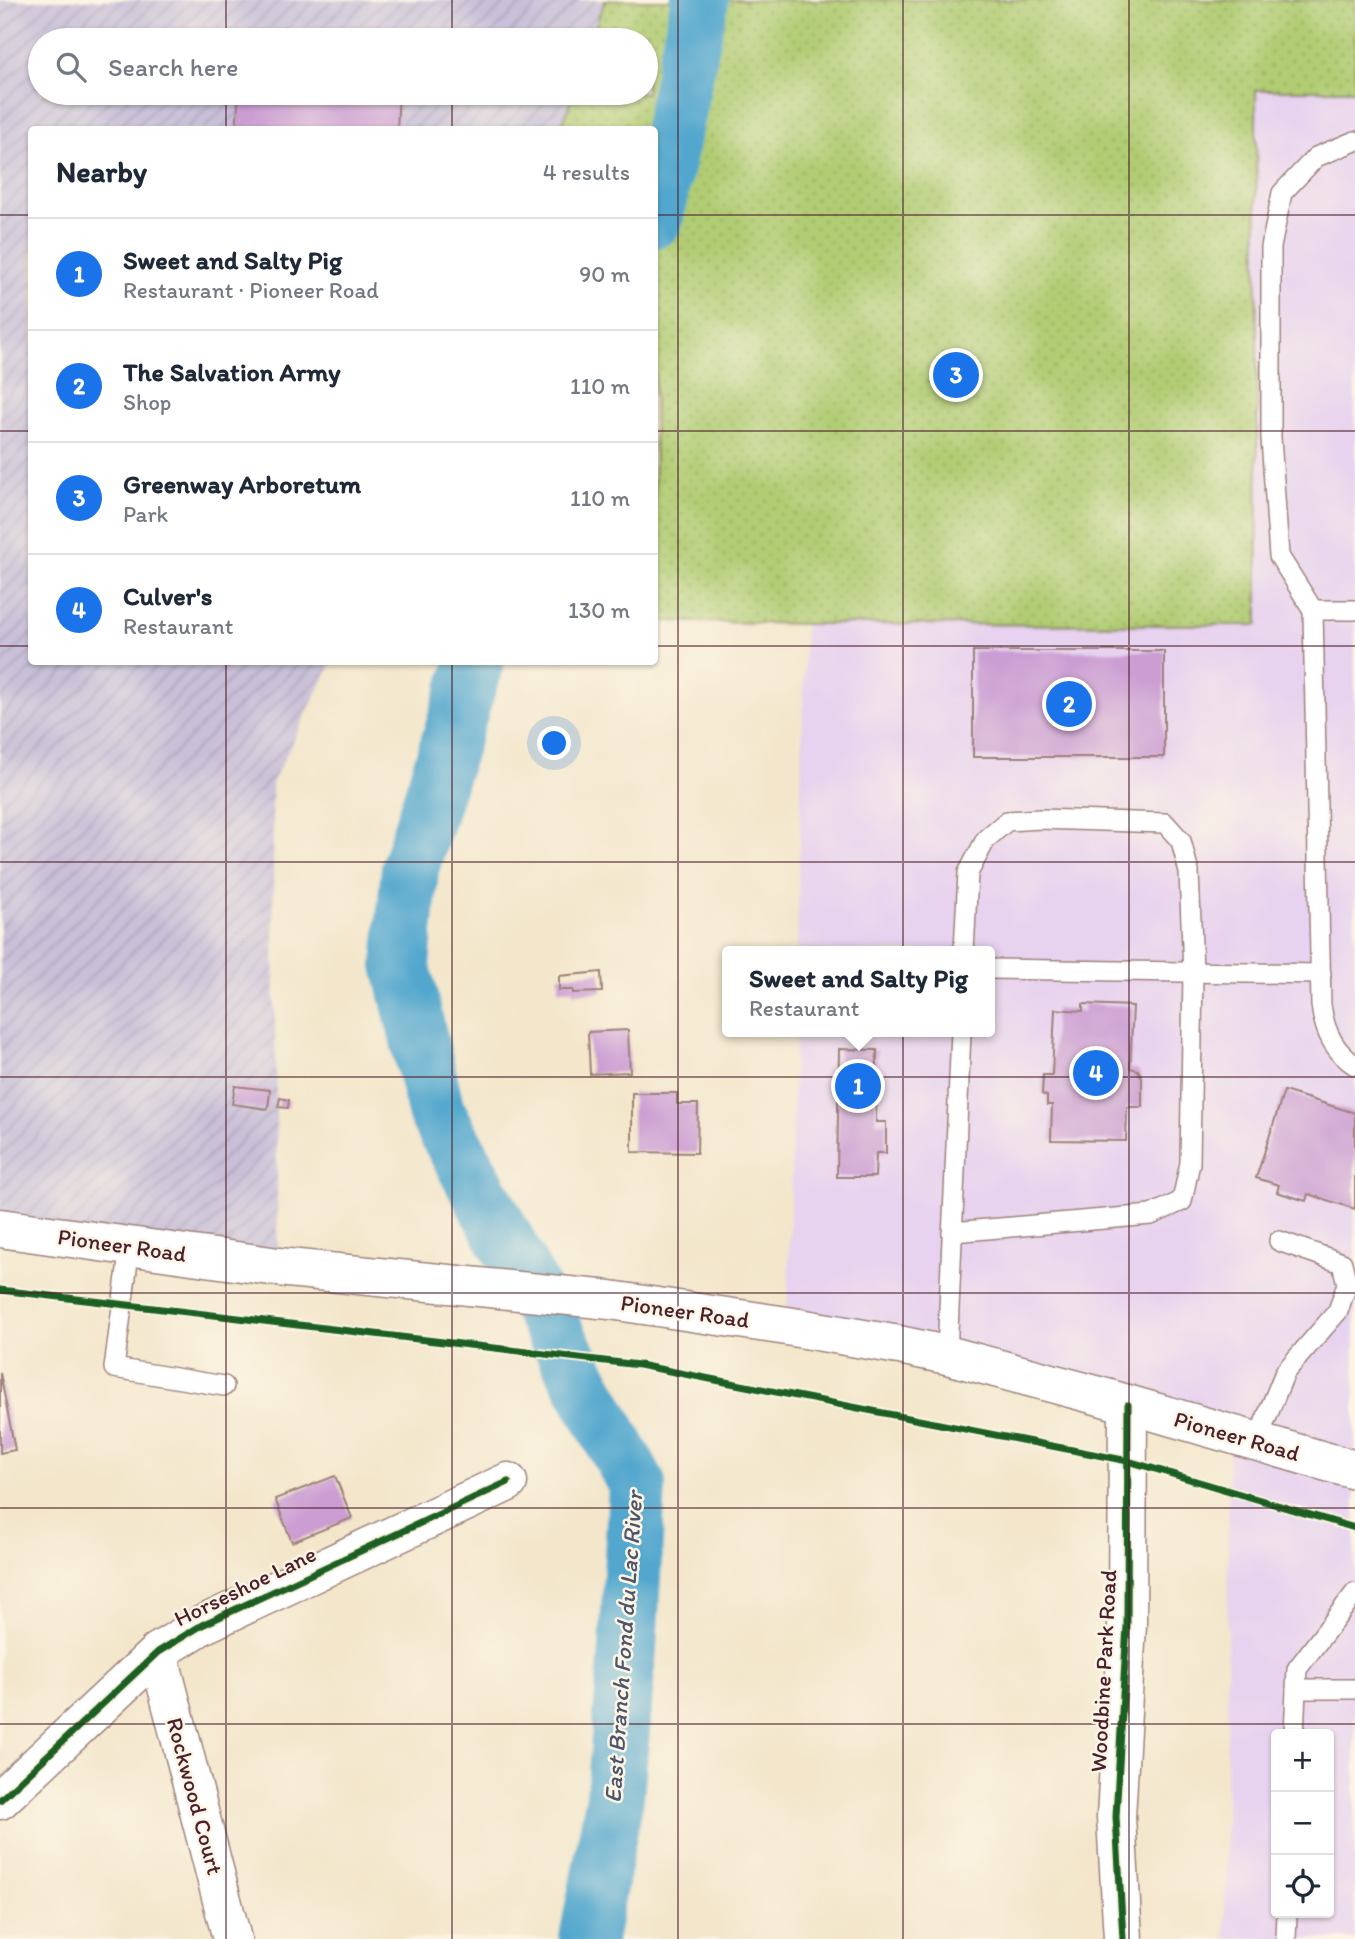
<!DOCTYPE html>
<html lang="en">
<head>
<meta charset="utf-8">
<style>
  :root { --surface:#fff; --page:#f2f2f3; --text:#1f2937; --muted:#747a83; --line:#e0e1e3; --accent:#1a73e8 }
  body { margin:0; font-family:Itim,sans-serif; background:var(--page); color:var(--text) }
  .controls { position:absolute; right:21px; bottom:21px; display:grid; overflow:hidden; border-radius:7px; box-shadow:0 2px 5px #0004 }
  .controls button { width:63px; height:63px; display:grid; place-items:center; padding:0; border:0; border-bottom:2px solid var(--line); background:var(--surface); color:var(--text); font:35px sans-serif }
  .you { position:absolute; left:555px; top:744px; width:24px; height:24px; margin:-18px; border:5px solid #fff; border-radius:50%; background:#1a73e8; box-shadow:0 0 0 10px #1a73e833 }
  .badge { display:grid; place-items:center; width:46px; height:46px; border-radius:50%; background:var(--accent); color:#fff; font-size:23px; font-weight:700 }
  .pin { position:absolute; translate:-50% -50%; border:4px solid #fff; box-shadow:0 2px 7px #0006 }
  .popup { position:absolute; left:722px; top:946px; width:273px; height:91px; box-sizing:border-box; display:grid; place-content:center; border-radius:7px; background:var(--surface); filter:drop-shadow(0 2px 5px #0005); font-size:23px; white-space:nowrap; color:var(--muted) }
  .popup b { font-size:26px; color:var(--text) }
  .popup::after { content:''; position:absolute; left:50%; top:100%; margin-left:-14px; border:14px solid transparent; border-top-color:var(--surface) }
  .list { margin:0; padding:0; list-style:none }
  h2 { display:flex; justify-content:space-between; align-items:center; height:91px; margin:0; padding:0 28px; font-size:30px }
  h2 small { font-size:23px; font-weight:400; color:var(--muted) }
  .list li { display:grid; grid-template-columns:46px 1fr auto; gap:21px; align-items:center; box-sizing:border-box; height:112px; padding:0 28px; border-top:2px solid var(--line) }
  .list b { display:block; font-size:26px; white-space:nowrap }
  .list p { margin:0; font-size:23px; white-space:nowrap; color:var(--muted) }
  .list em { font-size:23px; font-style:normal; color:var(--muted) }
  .icon { flex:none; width:38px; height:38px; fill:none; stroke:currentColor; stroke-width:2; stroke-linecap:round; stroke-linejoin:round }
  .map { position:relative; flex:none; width:1355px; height:1939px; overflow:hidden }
  .search { position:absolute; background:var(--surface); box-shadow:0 2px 5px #0004; left:28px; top:28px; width:630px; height:77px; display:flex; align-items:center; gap:18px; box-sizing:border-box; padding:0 24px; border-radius:38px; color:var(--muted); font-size:26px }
  .panel { position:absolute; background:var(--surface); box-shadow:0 2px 5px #0004; left:28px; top:126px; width:630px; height:539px; border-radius:7px }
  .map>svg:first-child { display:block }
  .built { fill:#e7d2ef; fill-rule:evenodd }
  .industrial { fill:url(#industrial-furrows) }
  .green { fill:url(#green-dots); stroke:#7e764f; stroke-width:2 }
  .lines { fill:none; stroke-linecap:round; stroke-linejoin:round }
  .river { stroke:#52a7ce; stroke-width:58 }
  .building { fill:#cb9dd3 }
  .lane-casing { stroke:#9e827b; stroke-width:22 }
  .street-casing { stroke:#9e827b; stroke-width:41 }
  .secondary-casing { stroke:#9e827b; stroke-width:41 }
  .lane { stroke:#fff; stroke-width:19 }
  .street { stroke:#fff; stroke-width:38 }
  .secondary { stroke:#fff; stroke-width:38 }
  .cycleway-casing { stroke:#fcf5e5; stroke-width:11 }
  .cycleway { stroke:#1b5e20; stroke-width:7 }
  .grid { fill:none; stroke:#4a1f2b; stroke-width:2; stroke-opacity:0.55 }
  .labels { text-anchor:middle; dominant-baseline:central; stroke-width:5; stroke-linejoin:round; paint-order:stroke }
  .street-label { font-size:23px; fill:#4a1f2b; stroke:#fcf5e5 }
  .water-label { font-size:24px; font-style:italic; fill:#4d556c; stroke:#fcf5e5 }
</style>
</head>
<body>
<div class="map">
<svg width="1355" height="1939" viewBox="0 0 1355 1939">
  <defs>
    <pattern id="industrial-furrows" width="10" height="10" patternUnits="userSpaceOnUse" patternTransform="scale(1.75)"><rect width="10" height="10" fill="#c8bfd8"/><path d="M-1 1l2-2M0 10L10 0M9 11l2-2" fill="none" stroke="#ada4ba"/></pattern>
    <pattern id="green-dots" width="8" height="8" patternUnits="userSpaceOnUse" patternTransform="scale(1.75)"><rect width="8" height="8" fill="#b1cc73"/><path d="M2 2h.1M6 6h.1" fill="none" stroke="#9aaf64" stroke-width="1.8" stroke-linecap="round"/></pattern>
  </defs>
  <rect width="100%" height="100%" fill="#fcf5e5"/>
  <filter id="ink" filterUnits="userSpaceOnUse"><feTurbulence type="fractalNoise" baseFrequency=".0143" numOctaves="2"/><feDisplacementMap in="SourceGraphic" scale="14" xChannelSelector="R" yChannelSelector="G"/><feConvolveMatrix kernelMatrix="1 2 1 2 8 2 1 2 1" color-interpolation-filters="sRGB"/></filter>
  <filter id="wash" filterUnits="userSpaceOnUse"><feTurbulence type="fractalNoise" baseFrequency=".00686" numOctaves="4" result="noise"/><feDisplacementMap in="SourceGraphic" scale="28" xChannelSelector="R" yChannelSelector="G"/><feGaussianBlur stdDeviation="1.57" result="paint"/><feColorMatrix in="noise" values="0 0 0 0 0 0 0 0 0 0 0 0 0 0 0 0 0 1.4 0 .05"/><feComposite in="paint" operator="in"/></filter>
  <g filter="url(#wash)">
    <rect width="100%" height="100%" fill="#f3e6cb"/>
    <path class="built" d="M1256,90H1355V1939H1225L1229,1433L787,1326L795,1032H989V951H797L805,624L1258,625ZM1276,1734H1329V1913H1276Z"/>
    <path class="industrial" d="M0,0H605L591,40H40V93H573L561,129L32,130V662H332L272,783L278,1267L0,1228Z"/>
    <path class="green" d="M605,0H1355V90H1256L1258,625L805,624L655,621L654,130L561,129L573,93H646V40H591Z"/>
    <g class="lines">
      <g class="river">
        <path d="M654,219L700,0"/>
        <path d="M475,662L410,868L401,964L436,1111L637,1485L628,1649L615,1797L588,1939"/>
      </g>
    </g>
    <g id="blocks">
      <g class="building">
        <path d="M239,93H399L397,130H236Z"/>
        <rect x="973" y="651" width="191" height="106"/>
        <path d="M601,972L602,992L573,993V990H559V976Z"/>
        <path d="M1083,1004L1133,1006L1130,1068L1138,1070L1142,1078V1107H1127L1126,1141L1051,1140L1052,1105H1047V1096L1042,1094L1043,1075H1052L1055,1009L1083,1011Z"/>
        <path d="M628,1030L630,1072L590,1074L588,1032Z"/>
        <path d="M839,1049L877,1050L876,1122H886V1153H876L875,1177H837Z"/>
        <path d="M235,1086L270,1090L268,1109L232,1104Z"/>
        <path d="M1284,1091L1355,1113V1209L1308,1194L1306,1201L1277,1192L1279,1185L1256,1178Z"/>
        <path d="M632,1093H677V1104H698L697,1153L632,1152Z"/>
        <path d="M280,1098L289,1100L288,1108L278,1107Z"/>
        <path d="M0,1373L15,1450L0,1453Z"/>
        <path d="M335,1476L352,1518L292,1542L275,1499Z"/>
      </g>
    </g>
  </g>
  <g filter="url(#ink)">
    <use href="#blocks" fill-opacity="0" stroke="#9e827b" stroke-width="2"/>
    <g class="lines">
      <g class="lane-casing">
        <g id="lane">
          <path d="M1355,141L1316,157L1282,193L1271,247V438L1279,556L1313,610L1321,1005C1324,1030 1333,1051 1355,1065"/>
          <path d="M1313,610H1355"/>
          <path d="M989,969L1321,974"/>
          <path d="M952,1232L1151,1215L1182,1201L1190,1163L1193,972L1189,872L1181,841L1165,823L1040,819L1007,821L986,839L968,873L964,951"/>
          <path d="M130,1246L114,1368L224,1386"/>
          <path d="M947,1355L961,1032"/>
          <path d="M1257,1441L1285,1372L1338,1311L1347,1284L1342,1263L1279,1241"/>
          <path d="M1296,1689H1355"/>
          <path d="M1294,1734L1297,1669L1355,1593"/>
          <path d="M1286,1939L1287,1913"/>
        </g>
      </g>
      <g class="street-casing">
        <g id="street">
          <path d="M158,1652L232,1939"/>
          <path d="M0,1800L158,1652L202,1625L508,1482"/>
          <path d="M1123,1939L1116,1817L1127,1625L1128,1405"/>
        </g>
      </g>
      <g class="secondary-casing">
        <path id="secondary" d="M0,1228L278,1267L610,1300L787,1326L899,1345L947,1355L1096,1395L1355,1470"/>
      </g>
      <use href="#lane" class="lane"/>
      <use href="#street" class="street"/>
      <use href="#secondary" class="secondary"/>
      <g class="cycleway-casing">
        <g id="cycleway">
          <path d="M0,1290L639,1365L1128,1461L1355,1528"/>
          <path d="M0,1800L158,1652L202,1625L508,1482"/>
          <path d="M1123,1939L1116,1817L1127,1625L1128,1405"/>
        </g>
      </g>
      <use href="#cycleway" class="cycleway"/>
    </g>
  </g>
  <path class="grid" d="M226,0V40M452,0V40M678,0V1939M903,0V1939M1129,0V1939M226,93V130M452,93V130M0,215H32M654,215H1355M0,431H32M654,431H1355M0,646H32M654,646H1355M226,662V1939M452,662V1939M0,862H1355M0,1077H1355M0,1293H1355M0,1508H1355M0,1724H1355"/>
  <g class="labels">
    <g class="street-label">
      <text transform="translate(122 1245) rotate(8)">Pioneer Road</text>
      <text transform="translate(685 1311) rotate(8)">Pioneer Road</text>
      <text transform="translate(1237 1436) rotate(16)">Pioneer Road</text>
      <text transform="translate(245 1586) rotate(-26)">Horseshoe Lane</text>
      <text transform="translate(1103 1671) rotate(-87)">Woodbine Park Road</text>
      <text transform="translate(195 1796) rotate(75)">Rockwood Court</text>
    </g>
    <g class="water-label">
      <text transform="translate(623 1647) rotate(-86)">East Branch Fond du Lac River</text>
    </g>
  </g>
</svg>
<div class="controls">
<button>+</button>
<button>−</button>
<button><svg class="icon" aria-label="locate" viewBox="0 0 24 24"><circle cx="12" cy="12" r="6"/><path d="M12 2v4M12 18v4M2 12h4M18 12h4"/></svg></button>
</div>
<div class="you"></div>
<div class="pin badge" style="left:858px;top:1086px">1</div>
<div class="popup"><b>Sweet and Salty Pig</b>Restaurant</div>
<div class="pin badge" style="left:1069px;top:704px">2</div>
<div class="pin badge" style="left:956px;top:375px">3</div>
<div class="pin badge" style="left:1096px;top:1073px">4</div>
<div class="search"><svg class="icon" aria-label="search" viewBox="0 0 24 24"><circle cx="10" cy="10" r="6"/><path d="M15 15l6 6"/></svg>Search here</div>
<section class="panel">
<h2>Nearby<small>4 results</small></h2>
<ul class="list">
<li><span class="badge">1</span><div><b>Sweet and Salty Pig</b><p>Restaurant · Pioneer Road</p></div><em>90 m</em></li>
<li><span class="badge">2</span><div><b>The Salvation Army</b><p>Shop</p></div><em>110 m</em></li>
<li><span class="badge">3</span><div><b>Greenway Arboretum</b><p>Park</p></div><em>110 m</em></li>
<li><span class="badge">4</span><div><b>Culver's</b><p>Restaurant</p></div><em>130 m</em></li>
</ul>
</section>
</div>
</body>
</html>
